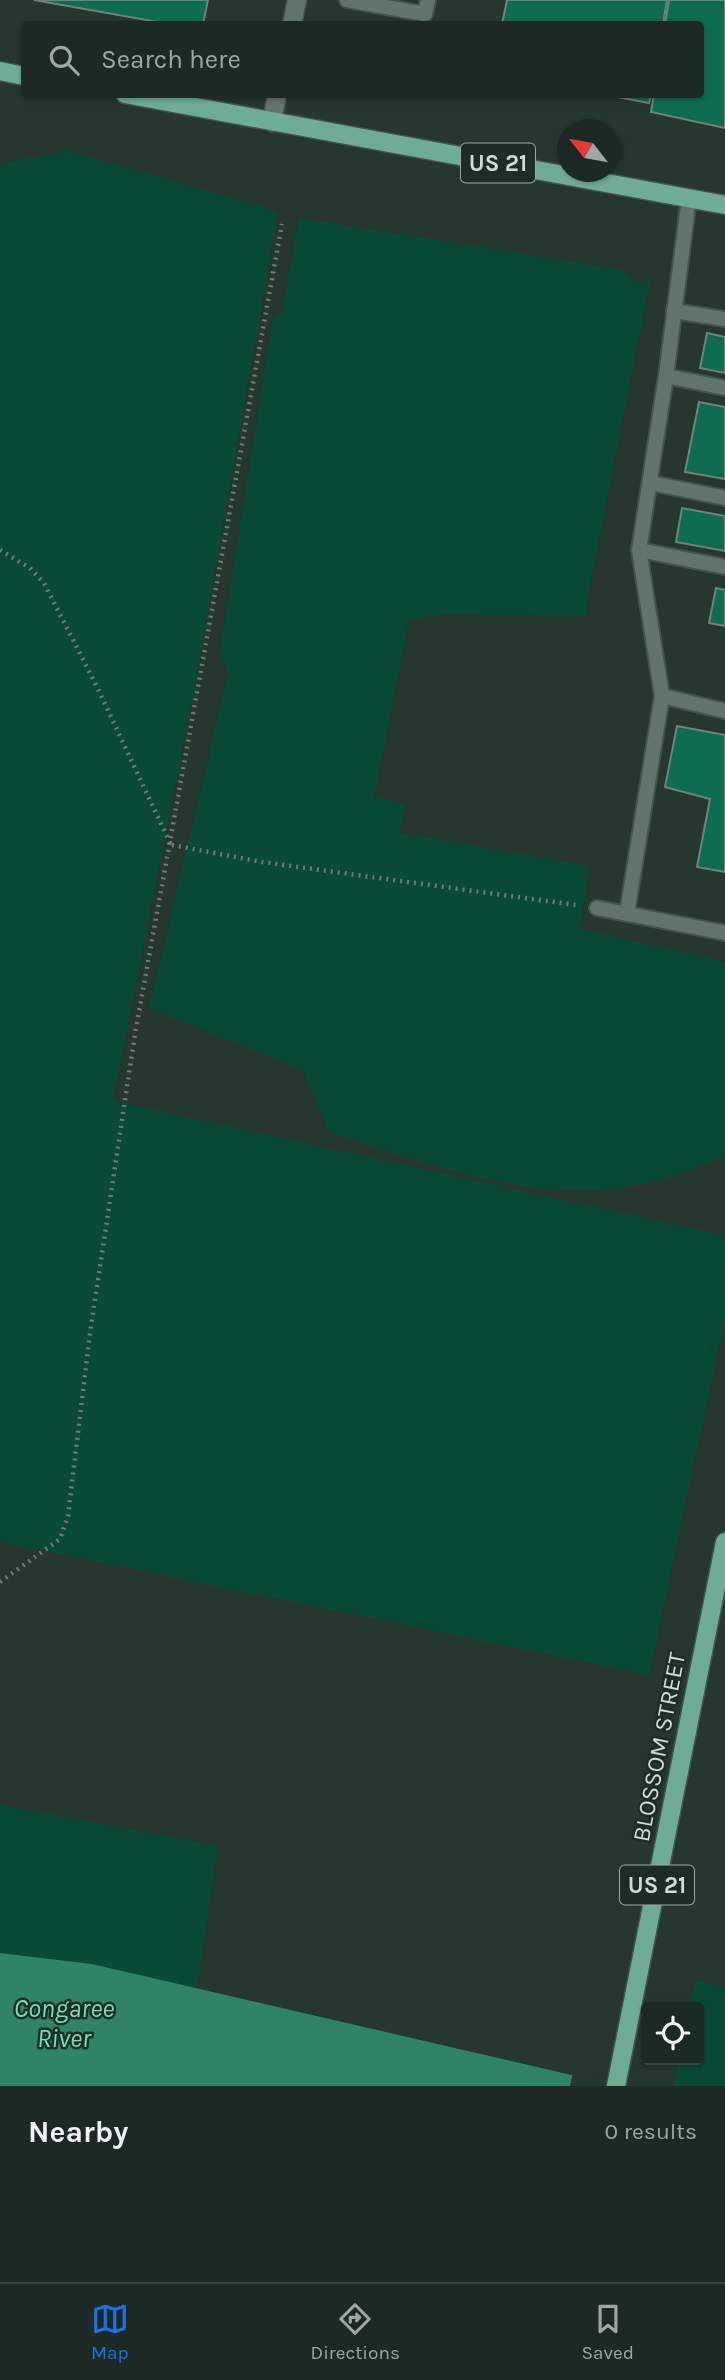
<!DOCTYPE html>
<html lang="en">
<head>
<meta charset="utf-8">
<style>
  :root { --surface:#1c2924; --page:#293531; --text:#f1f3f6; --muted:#a0a6a6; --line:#3a4541; --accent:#1a73e8 }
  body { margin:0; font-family:Karla,sans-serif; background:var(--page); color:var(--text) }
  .controls { position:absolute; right:21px; bottom:21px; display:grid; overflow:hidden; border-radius:7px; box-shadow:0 2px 5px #0004 }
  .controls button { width:63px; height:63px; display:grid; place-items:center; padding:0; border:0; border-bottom:2px solid var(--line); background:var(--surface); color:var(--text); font:35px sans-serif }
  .compass { position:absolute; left:557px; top:119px; width:63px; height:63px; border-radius:50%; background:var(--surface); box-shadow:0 2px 5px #0004; rotate:301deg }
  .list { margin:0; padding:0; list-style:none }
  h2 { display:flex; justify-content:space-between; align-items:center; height:91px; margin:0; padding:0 28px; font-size:30px }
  h2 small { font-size:23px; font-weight:400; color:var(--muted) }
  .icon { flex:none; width:38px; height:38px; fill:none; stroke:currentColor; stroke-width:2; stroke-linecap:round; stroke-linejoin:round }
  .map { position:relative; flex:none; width:725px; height:2086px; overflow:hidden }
  .search { position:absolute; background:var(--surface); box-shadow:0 2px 5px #0004; left:21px; right:21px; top:21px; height:77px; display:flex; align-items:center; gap:18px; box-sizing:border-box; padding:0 24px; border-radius:7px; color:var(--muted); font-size:26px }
  .sheet { height:196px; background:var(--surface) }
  nav { display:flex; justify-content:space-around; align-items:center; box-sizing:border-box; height:98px; border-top:2px solid var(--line); background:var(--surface); font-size:19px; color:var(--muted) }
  nav a { display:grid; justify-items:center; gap:4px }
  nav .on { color:var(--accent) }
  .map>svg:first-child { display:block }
  .green { fill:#094a36 }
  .water { fill:#2f8366 }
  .pier { fill:#263730 }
  .building { fill:#0e6c50; stroke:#6f837a; stroke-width:2 }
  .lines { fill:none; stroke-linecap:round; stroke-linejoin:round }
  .lane-casing { stroke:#45534d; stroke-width:18 }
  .street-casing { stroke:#45534d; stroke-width:21 }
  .primary-casing { stroke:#45534d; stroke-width:21 }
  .path { stroke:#6e7c76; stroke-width:4.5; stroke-dasharray:2 5; stroke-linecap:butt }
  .lane { stroke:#62756d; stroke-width:14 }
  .street { stroke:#62756d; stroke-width:18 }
  .primary { stroke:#6ead94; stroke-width:18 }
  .labels { text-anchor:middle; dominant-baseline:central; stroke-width:5; stroke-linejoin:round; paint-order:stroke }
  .shield { fill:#1c2d26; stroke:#9ba8a2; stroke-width:2 }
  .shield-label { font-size:23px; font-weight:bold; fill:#d2dcd7 }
  .street-label { font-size:24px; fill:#d2dcd7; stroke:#1c2d26 }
  .water-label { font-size:26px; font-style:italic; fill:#6fe3b8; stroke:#1c2d26 }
</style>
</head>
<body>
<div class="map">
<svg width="725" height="2086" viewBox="0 0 725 2086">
  <rect width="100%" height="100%" fill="#263730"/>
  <g class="green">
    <path d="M69,151L278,212L195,684L113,1101L725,1236V1318L649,1675L0,1542V164Z"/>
    <path d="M299,218L621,270L636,283L650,280L587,601V616L446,614L409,619L374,797L405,804L400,833L589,866L580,929L725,962V1156C704,1164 682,1174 660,1180C548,1211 435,1166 329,1132L303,1070L149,1009L228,675L220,652L273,318L282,313Z"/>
    <path d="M0,1805L218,1846L197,1989L92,1964L0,1953Z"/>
    <path d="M696,1981L725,1987V2086H673L679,2060H699V2007H690Z"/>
  </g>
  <path class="water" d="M0,1953L92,1964L619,2086H0Z"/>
  <path class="pier" d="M573,2072L620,2083L623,2086H570Z"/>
  <g class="building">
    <path d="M34,0H208L203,24H169Z"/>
    <path d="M507,0H667L663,24H502Z"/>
    <path d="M669,0H725V128L651,112L654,94H700V24H665Z"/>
    <path d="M602,94H651L649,103Z"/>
    <path d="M707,333L725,337V373L700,368Z"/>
    <path d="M699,402L725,407V479L685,472Z"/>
    <path d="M682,508L725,516V551L676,542Z"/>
    <path d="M716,588L725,590V626L709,623Z"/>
    <path d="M677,726L725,735V872L697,867L710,799L665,787Z"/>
  </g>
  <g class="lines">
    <g class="lane-casing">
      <g id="lane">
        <path d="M347,0L425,14L428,0"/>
        <path d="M674,311L725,319"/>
        <path d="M666,376L725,388"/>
        <path d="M651,483L725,498"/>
        <path d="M639,550L725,567"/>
        <path d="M662,696L725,711"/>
        <path d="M597,908L725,933"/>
        <path d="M627,913L662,696L639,550L666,376L689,198"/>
      </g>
    </g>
    <g class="street-casing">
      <g id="street">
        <path d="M292,24L297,0"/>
        <path d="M272,122L277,94"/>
      </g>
    </g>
    <g class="primary-casing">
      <g id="primary">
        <path d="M0,71L24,76"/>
        <path d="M125,94L725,205"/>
        <path d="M616,2086L725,1542"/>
      </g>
    </g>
    <g class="path">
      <path d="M0,550L30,568L44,583L97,687L171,845"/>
      <path d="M172,845L262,862L576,905"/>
      <path d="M0,1582L60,1539L68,1516L90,1333L135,1034L282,224"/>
    </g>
    <use href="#lane" class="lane"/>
    <use href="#street" class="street"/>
    <use href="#primary" class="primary"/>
  </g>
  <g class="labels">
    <g class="shield">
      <rect x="461" y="143.5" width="74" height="39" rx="5"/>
      <rect x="620" y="1865.5" width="74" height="39" rx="5"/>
    </g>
    <g class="shield-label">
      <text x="498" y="163">US 21</text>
      <text x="657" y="1885">US 21</text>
    </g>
    <g class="street-label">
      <text transform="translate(659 1747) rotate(-79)">BLOSSOM STREET</text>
    </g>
    <g class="water-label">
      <text x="64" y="2008">Congaree<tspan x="64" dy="30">River</tspan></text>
    </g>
  </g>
</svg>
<div class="controls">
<button><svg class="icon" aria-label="locate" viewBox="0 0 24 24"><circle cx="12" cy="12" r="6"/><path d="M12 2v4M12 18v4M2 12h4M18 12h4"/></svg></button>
</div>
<svg class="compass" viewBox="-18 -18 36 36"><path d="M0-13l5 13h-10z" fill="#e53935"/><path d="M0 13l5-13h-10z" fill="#a0a6a6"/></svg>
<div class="search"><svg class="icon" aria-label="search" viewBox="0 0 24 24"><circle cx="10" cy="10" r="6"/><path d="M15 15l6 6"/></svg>Search here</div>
</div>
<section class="sheet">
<h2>Nearby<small>0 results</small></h2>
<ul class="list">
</ul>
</section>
<nav>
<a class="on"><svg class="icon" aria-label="map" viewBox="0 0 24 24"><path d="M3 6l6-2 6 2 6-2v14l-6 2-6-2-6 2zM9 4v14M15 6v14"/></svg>Map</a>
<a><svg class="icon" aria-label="directions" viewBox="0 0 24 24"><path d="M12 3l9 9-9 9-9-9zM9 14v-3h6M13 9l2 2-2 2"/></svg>Directions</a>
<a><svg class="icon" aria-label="saved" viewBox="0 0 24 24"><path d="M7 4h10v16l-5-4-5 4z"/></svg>Saved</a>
</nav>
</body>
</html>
